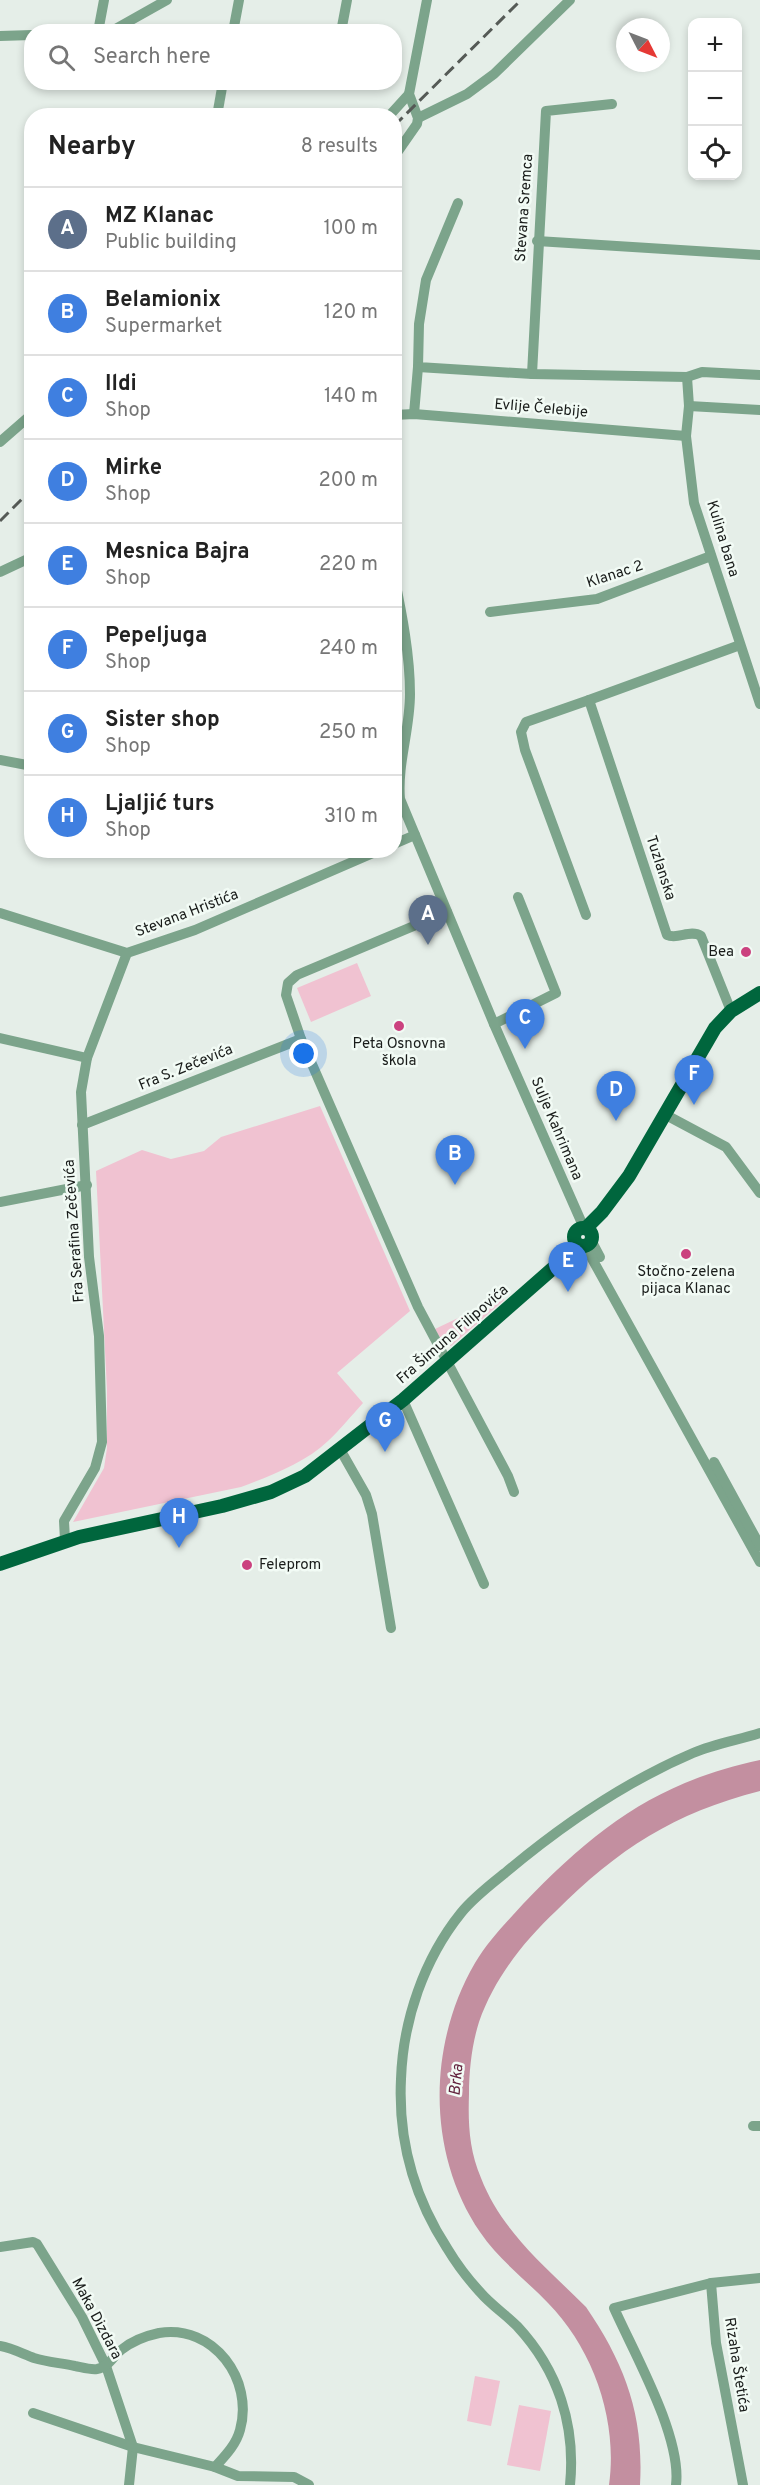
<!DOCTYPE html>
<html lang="en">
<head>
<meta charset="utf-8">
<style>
  :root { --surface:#fff; --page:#f2f2f2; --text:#222; --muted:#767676; --line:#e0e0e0; --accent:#2563eb }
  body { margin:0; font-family:Overpass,sans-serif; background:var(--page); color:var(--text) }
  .controls { position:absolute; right:18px; top:18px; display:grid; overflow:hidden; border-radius:12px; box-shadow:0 3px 9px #0003 }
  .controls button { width:54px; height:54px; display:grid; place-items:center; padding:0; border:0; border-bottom:2px solid var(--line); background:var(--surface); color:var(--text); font:30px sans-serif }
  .compass { position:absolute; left:616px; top:18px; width:54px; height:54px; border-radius:50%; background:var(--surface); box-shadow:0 3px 9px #0003; rotate:132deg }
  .you { position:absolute; left:304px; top:1054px; width:21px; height:21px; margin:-15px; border:4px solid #fff; border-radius:50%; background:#1a73e8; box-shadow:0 0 0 9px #1a73e833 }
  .badge { display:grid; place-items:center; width:39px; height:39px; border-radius:50%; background:var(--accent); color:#fff; font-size:20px; font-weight:700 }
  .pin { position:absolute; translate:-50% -50px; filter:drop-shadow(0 2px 3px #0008) }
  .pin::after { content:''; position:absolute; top:32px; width:21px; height:18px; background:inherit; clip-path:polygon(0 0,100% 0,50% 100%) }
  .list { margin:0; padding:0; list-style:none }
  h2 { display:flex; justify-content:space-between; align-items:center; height:78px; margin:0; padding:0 24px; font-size:26px }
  h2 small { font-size:20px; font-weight:400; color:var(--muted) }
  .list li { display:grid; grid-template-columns:39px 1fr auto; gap:18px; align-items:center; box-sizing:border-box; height:84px; padding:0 24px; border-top:2px solid var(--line) }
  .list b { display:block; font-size:22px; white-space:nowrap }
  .list p { margin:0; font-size:20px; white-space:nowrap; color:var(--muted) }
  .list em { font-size:20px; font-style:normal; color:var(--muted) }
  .icon { flex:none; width:33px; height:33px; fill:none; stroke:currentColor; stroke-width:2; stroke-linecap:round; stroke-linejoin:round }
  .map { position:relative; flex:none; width:760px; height:2485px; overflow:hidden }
  .search { position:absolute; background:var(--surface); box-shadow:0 3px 9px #0003; left:24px; top:24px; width:378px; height:66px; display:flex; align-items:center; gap:15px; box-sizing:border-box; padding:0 21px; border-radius:24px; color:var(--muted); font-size:22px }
  .panel { position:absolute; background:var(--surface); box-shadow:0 3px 9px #0003; left:24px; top:108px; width:378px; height:750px; border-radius:24px }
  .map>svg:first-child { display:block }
  .green { fill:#f0c2d1 }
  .water { fill:#c38fa0 }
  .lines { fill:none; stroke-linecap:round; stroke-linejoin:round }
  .minor { stroke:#7ca48b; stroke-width:10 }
  .major { stroke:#00663d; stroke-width:14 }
  .rail { stroke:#555a56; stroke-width:3; stroke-dasharray:12 6; stroke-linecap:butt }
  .poi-dot { fill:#cb427f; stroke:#f2fbf5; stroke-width:2 }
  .labels { text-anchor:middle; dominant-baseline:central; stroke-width:5; stroke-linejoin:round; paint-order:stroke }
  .street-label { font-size:15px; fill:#191c1a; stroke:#f2fbf5 }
  .poi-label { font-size:15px; fill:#191c1a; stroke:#f2fbf5 }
  .water-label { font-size:16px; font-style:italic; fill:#62223d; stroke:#f2fbf5 }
</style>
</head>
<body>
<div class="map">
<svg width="760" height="2485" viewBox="0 0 760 2485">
  <rect width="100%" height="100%" fill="#e5eee8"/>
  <g class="green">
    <path d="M357,963L371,996L311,1022L297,988Z"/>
    <path d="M320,1106L410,1311L337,1373L363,1403C351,1416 340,1430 328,1441C305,1463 270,1476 241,1487L73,1522L104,1468L107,1448V1390L96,1171L142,1150L171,1159L204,1151L221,1137Z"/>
    <path d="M502,1297L504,1300L451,1346L442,1341L435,1329Z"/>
    <path d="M475,2376L500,2381L491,2426L467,2421Z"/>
    <path d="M519,2405L551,2411L540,2471L507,2465Z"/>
  </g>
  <path class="water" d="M760,1760V1791C674,1813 618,1849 556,1911C523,1942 494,1979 479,2022C472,2044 469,2070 469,2094C468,2123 469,2150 481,2178C502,2232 546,2267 586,2307C625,2364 644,2415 640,2485H609C618,2421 594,2350 548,2303C525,2279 499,2260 480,2232C426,2153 428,2043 475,1963C488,1941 506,1923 523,1904C595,1829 656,1782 760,1760Z"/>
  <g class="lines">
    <g class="minor">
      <path d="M98,32L104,0"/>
      <path d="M110,32L167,0"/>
      <path d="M233,32L239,0"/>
      <path d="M341,32L347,0"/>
      <path d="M0,36L32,35"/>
      <path d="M217,116L223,82"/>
      <path d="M389,116L409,94"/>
      <path d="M418,118L467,94L494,74L570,0"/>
      <path d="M394,157L417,124L418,118L409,94L427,0"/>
      <path d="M458,203L426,280L419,324L418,367L532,374L687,377L702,372L760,375"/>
      <path d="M537,241L760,255"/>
      <path d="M532,374L546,111L612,104"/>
      <path d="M687,377L689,406L686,436L694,503L760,704"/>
      <path d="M689,406L760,410"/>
      <path d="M414,414L418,367"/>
      <path d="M394,415L414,414L686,436"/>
      <path d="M0,442L32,414"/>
      <path d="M0,572L32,557"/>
      <path d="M394,576C402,614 410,655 410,694C410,730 397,764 400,799L494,1024L584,1228"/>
      <path d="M490,612L597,599L711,556"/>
      <path d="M589,700L740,645"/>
      <path d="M0,760L32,766"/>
      <path d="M394,844L415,835"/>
      <path d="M447,912L297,975L288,983L286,995L301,1039L418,1307L508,1476L514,1492"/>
      <path d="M0,913L127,953L195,930L380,850"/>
      <path d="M586,915L525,750L521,732L526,722L589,700L667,935C678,940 690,929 701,936L731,1011"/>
      <path d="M494,1024L556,993L518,897"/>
      <path d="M0,1038L87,1058"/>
      <path d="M666,1115L726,1147L760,1193"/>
      <path d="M82,1125L301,1039"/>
      <path d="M0,1202L87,1185"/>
      <path d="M591,1240L600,1257"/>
      <path d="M585,1246L760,1562"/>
      <path d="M403,1400L484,1584"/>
      <path d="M341,1451L366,1495L372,1514L391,1628"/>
      <path d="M714,1462L760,1546"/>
      <path d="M65,1540L64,1521L95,1468L102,1442L99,1336L89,1257L81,1092L87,1058L127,953"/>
      <path d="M753,2126H760"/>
      <path d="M0,2247L33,2242L37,2244L82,2317L106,2366L133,2447L129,2485"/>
      <path d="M711,2283L716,2343L743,2485"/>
      <path d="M0,2346C12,2348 23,2354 34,2358C47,2362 61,2363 75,2366C81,2367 90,2370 97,2369C109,2367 113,2356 121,2350C132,2341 145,2336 159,2333C214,2324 254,2380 240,2430C236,2445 225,2456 215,2467"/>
      <path d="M33,2413L133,2447L215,2467L238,2476L294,2477L309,2485"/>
      <path d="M570,2485C576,2425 558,2370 517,2326C505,2314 491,2305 480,2292C468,2279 456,2263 447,2248C414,2197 398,2140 401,2079C403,2020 424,1959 461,1913C473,1898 490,1885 505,1873C562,1825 625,1782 693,1753C714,1744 738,1740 760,1733"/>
      <path d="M676,2485C682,2437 634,2353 614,2308L711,2283L760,2278"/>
    </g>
    <g class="major">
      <path d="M586,1228L602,1212L629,1176L715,1028L731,1011L760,993"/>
      <circle cx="583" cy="1237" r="9"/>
      <path d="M0,1564L79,1537L222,1506L271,1492L305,1476L403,1400L559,1263L583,1246"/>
    </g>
    <g class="rail">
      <path d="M394,126L521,0"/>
      <path d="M0,521L32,489"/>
    </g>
  </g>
  <g class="poi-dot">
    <circle cx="746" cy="952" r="6"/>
    <circle cx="399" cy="1026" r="6"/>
    <circle cx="686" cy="1254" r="6"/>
    <circle cx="247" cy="1565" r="6"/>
  </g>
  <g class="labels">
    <g class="street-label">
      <text transform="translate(525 208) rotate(-86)">Stevana Sremca</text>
      <text transform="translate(541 409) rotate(5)">Evlije Čelebije</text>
      <text transform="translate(722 539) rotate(73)">Kulina bana</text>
      <text transform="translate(615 575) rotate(-18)">Klanac 2</text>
      <text transform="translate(660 868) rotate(72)">Tuzlanska</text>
      <text transform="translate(187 914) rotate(-21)">Stevana Hristića</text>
      <text transform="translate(186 1068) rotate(-22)">Fra S. Zečevića</text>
      <text transform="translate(556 1129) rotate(67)">Sulje Kahrimana</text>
      <text transform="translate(75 1231) rotate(-94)">Fra Serafina Zečevića</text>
      <text transform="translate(453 1335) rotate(-41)">Fra Šimuna Filipovića</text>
      <text transform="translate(96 2319) rotate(62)">Maka Dizdara</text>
      <text transform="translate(736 2365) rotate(81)">Rizaha Štetića</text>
    </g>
    <g class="poi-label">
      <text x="734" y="952" text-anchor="end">Bea</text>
      <text x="399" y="1044">Peta Osnovna<tspan x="399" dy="17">škola</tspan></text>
      <text x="686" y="1272">Stočno-zelena<tspan x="686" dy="17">pijaca Klanac</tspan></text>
      <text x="259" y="1565" text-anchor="start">Feleprom</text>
    </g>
    <g class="water-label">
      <text transform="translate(457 2080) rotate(-85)">Brka</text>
    </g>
  </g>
</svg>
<div class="controls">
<button>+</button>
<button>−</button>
<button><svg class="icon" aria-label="locate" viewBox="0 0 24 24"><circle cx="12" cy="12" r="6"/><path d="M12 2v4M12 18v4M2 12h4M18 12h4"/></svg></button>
</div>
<svg class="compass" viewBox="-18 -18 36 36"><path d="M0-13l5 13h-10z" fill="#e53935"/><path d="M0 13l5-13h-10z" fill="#767676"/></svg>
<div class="you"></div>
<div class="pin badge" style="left:428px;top:945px;background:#5c6f8a">A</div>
<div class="pin badge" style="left:455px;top:1185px;background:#3f7fe0">B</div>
<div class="pin badge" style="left:525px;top:1049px;background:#3f7fe0">C</div>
<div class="pin badge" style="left:616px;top:1121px;background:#3f7fe0">D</div>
<div class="pin badge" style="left:568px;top:1292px;background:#3f7fe0">E</div>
<div class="pin badge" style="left:694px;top:1105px;background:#3f7fe0">F</div>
<div class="pin badge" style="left:385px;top:1452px;background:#3f7fe0">G</div>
<div class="pin badge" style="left:179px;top:1548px;background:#3f7fe0">H</div>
<div class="search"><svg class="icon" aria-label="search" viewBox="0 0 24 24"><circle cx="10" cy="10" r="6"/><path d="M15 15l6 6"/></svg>Search here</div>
<section class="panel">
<h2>Nearby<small>8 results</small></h2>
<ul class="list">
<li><span class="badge" style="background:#5c6f8a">A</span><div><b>MZ Klanac</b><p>Public building</p></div><em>100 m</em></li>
<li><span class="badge" style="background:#3f7fe0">B</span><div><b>Belamionix</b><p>Supermarket</p></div><em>120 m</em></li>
<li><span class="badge" style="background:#3f7fe0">C</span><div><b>Ildi</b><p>Shop</p></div><em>140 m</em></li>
<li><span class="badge" style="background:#3f7fe0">D</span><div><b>Mirke</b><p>Shop</p></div><em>200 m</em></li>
<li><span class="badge" style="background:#3f7fe0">E</span><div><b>Mesnica Bajra</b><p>Shop</p></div><em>220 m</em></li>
<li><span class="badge" style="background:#3f7fe0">F</span><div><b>Pepeljuga</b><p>Shop</p></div><em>240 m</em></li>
<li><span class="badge" style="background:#3f7fe0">G</span><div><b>Sister shop</b><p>Shop</p></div><em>250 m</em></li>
<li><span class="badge" style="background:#3f7fe0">H</span><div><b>Ljaljić turs</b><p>Shop</p></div><em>310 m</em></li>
</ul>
</section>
</div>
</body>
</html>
